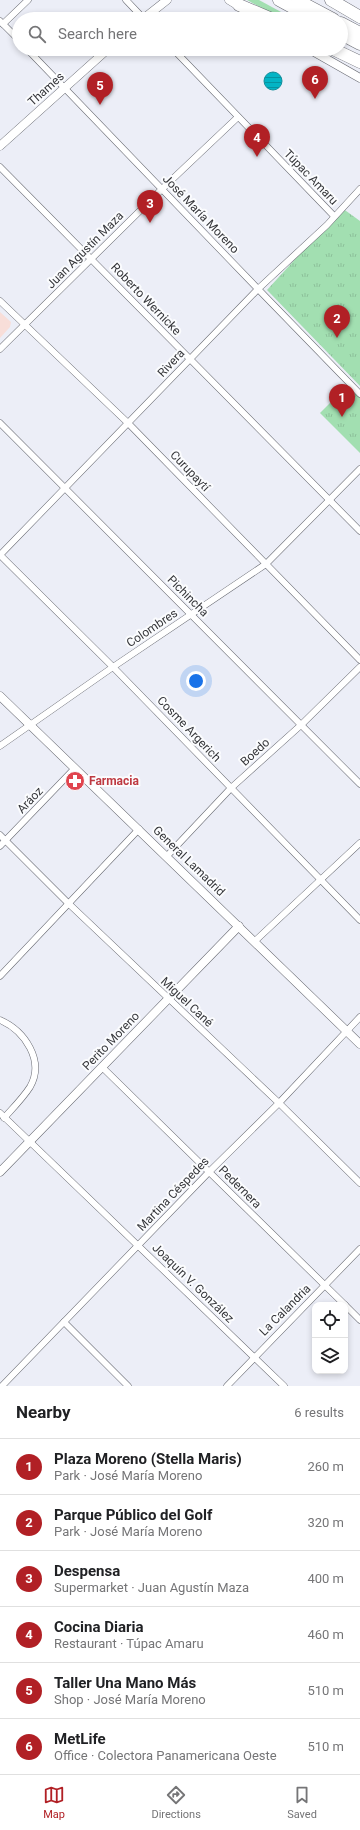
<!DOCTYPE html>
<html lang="en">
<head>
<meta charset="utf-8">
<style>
  :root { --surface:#fff; --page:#f6f6f6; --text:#202124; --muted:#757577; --line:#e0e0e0; --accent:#b12025 }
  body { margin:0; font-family:Roboto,sans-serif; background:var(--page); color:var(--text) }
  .controls { position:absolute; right:12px; bottom:12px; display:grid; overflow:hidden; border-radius:8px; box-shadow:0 2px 6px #0003 }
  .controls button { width:36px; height:36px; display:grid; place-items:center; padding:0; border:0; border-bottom:1px solid var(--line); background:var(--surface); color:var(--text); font:20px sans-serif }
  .you { position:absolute; left:196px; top:681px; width:14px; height:14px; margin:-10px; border:3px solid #fff; border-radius:50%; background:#1a73e8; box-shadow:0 0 0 6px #1a73e833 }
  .badge { display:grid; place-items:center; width:26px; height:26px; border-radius:50%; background:var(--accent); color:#fff; font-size:13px; font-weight:700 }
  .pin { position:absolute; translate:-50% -33px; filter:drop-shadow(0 1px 2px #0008) }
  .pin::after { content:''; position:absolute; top:21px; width:14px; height:12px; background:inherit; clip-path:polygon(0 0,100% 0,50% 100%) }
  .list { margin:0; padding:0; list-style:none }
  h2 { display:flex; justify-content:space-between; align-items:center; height:52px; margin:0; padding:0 16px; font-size:17px }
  h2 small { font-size:13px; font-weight:400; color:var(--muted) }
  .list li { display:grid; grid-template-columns:26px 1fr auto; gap:12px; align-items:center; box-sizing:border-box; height:56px; padding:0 16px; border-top:1px solid var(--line) }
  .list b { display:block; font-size:15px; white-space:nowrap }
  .list p { margin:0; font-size:13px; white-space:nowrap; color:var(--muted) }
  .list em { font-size:13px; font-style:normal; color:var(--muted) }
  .icon { flex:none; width:22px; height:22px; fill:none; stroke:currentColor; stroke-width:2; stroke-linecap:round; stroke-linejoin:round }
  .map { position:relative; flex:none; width:360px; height:1386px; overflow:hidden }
  .search { position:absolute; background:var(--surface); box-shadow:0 2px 6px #0003; left:12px; right:12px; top:12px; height:44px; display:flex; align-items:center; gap:10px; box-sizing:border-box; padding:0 14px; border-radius:22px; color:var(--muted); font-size:15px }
  .sheet { height:388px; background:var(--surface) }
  nav { display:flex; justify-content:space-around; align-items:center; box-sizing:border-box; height:56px; border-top:1px solid var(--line); background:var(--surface); font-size:11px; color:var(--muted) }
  nav a { display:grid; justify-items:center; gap:2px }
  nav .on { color:var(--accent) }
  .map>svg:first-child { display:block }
  .education { fill:#f8ded9 }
  .grass { fill:#a2dfb1 }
  .park { fill:url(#park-tufts) }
  .water { fill:url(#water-rules); stroke:#128e9b }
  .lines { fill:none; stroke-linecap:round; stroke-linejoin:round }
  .minor-casing { stroke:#676971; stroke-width:7 }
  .tertiary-casing { stroke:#676971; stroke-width:9 }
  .motorway-casing { stroke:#676971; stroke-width:13 }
  .minor { stroke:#fff; stroke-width:6 }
  .tertiary { stroke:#fff; stroke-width:8 }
  .motorway { stroke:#fff; stroke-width:12 }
  .labels { text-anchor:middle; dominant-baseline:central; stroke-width:4; stroke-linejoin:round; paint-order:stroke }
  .street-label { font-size:12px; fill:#35363a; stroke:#fbfcfe }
  .health-label { font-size:12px; font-weight:bold; fill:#be3a42; stroke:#fbfcfe; text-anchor:start }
</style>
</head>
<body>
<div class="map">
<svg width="360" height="1386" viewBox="0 0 360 1386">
  <defs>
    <pattern id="park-tufts" width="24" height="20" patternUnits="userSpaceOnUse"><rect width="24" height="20" fill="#a2dfb1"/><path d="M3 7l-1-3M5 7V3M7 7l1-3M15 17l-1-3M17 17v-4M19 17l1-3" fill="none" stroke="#8cc099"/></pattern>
    <pattern id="water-rules" width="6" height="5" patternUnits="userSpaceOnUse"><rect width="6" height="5" fill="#03b4c5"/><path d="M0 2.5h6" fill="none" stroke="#0693a1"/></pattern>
  </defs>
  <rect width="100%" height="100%" fill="#eceef7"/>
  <path class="education" d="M0,312L11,322L10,327L0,338Z"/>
  <path class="grass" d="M247,0H259L294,19H282Z"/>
  <g class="park">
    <path d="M342,208L360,221V386L267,290Z"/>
    <path d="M348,385L360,397V453L320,413Z"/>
  </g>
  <circle class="water" cx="273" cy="81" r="9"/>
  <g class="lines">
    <g class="minor-casing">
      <g id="minor">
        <path d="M126,0L144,19"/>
        <path d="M0,21L19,40"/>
        <path d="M3,24L28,0"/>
        <path d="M27,49L258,289L360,394"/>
        <path d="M173,49L334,216"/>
        <path d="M0,167L360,531"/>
        <path d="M0,301L128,423L360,660"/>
        <path d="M0,349L162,189L238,117"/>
        <path d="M0,423L360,784"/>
        <path d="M0,555L258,289L327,225L360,189"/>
        <path d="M0,555L113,667L360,920"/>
        <path d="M0,746L113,667L266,564L360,469"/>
        <path d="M0,835L68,903L279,1103L360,1183"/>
        <path d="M0,846L75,768"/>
        <path d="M167,856L231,788L301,725L360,667"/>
        <path d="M255,941L360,843"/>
        <path d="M0,976L139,829"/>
        <path d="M0,1020C25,1031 45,1061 30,1087C23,1098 13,1108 4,1118"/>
        <path d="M102,1067L345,1305"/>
        <path d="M0,1113L284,1386"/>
        <path d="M345,1305L360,1320"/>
        <path d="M64,1322L128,1386"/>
        <path d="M2,1386L209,1172L279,1103L360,1017"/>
        <path d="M227,1386L360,1249"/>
      </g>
    </g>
    <g class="tertiary-casing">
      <g id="tertiary">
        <path d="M229,0L242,8"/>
        <path d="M143,19L167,0"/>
        <path d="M309,49L360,78"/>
        <path d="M0,146L108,49"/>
        <path d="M0,696L360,1044"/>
        <path d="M0,1172L239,926"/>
      </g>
    </g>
    <g class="motorway-casing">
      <g id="motorway">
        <path d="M279,0L314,19"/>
        <path d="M297,0L333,19"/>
        <path d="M331,0L360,17"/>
        <path d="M239,5L272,19"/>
        <path d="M341,23L360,33"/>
        <path d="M341,34L360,44"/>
        <path d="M333,49L360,62"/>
      </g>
    </g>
    <use href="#minor" class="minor"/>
    <use href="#tertiary" class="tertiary"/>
    <use href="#motorway" class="motorway"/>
  </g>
  <defs>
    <g id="pharmacy-disc" transform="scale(1)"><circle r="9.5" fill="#e0444e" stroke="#fbfcfe"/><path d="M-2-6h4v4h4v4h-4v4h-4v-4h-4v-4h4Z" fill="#fff"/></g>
  </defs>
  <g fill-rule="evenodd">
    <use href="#pharmacy-disc" x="75" y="781"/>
  </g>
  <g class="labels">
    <g class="street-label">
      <text transform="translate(46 89) rotate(-42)">Thames</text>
      <text transform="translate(311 177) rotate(46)">Túpac Amaru</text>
      <text transform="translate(201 214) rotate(46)">José María Moreno</text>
      <text transform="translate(85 250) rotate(-45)">Juan Agustín Maza</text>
      <text transform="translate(146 299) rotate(46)">Roberto Wernicke</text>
      <text transform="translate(171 363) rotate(-47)">Rivera</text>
      <text transform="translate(190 471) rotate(46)">Curupaytí</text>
      <text transform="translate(188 596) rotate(45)">Pichincha</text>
      <text transform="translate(152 628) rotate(-34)">Colombres</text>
      <text transform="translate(189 729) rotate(46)">Cosme Argerich</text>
      <text transform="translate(255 752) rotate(-42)">Boedo</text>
      <text transform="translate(30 800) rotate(-46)">Aráoz</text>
      <text transform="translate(189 861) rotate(44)">General Lamadrid</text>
      <text transform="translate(187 1002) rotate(43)">Miguel Cané</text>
      <text transform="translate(111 1041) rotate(-46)">Perito Moreno</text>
      <text transform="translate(240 1187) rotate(45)">Pedernera</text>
      <text transform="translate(173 1194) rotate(-46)">Martina Céspedes</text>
      <text transform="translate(193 1283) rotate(44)">Joaquín V. González</text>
      <text transform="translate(285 1310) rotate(-45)">La Calandria</text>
    </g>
    <g class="health-label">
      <text x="89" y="781">Farmacia</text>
    </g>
  </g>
</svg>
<div class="controls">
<button><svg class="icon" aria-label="locate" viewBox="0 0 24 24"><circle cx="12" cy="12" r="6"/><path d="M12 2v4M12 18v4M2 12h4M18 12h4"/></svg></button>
<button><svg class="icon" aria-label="layers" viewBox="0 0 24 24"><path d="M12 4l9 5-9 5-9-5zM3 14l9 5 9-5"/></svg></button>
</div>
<div class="you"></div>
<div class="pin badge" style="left:342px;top:417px">1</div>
<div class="pin badge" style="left:337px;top:338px">2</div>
<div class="pin badge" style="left:150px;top:223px">3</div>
<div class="pin badge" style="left:257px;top:157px">4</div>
<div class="pin badge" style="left:100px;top:105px">5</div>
<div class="pin badge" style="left:315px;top:99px">6</div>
<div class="search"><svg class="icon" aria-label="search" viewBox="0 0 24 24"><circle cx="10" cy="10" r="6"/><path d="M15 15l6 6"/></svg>Search here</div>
</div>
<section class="sheet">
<h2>Nearby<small>6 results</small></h2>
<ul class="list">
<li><span class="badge">1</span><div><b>Plaza Moreno (Stella Maris)</b><p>Park · José María Moreno</p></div><em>260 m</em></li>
<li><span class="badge">2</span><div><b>Parque Público del Golf</b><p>Park · José María Moreno</p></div><em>320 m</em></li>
<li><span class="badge">3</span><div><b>Despensa</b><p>Supermarket · Juan Agustín Maza</p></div><em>400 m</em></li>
<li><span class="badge">4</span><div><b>Cocina Diaria</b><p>Restaurant · Túpac Amaru</p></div><em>460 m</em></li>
<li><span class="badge">5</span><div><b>Taller Una Mano Más</b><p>Shop · José María Moreno</p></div><em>510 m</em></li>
<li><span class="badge">6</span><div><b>MetLife</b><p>Office · Colectora Panamericana Oeste</p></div><em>510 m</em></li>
</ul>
</section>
<nav>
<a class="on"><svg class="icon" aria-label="map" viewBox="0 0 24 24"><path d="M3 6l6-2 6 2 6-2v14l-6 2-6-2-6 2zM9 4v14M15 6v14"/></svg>Map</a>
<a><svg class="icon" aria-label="directions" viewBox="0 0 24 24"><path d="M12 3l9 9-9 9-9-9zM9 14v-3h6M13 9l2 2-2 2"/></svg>Directions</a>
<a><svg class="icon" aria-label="saved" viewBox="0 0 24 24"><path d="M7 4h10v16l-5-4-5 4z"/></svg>Saved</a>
</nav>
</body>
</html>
